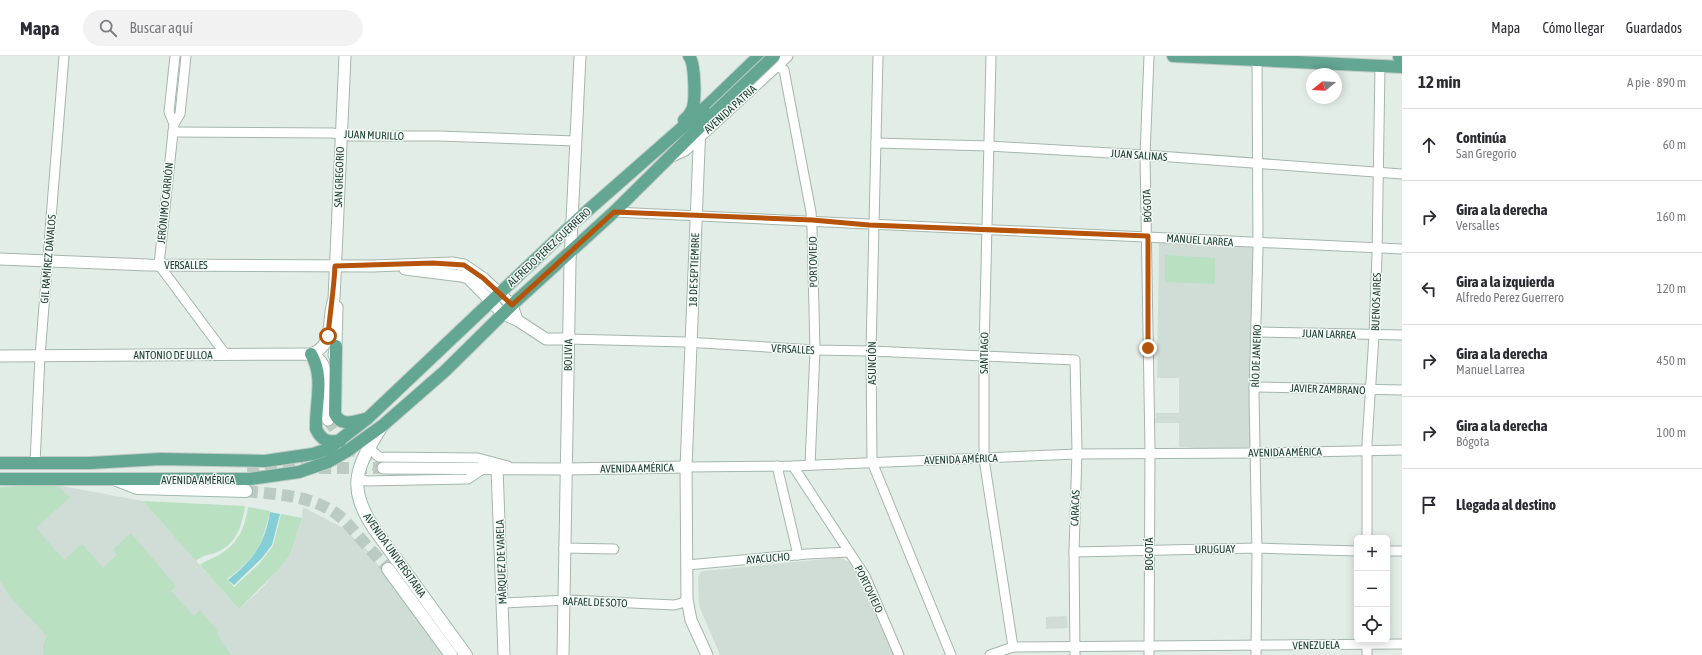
<!DOCTYPE html>
<html lang="es">
<head>
<meta charset="utf-8">
<style>
  :root { --surface:#fff; --page:#f2f2f3; --text:#2b2b33; --muted:#7c7c81; --line:#e1e1e2 }
  body { margin:0; font-family:"Asap Condensed",sans-serif; background:var(--page); color:var(--text) }
  .controls { position:absolute; right:12px; bottom:12px; display:grid; overflow:hidden; border-radius:6px; box-shadow:0 2px 10px #0003 }
  .controls button { width:36px; height:36px; display:grid; place-items:center; padding:0; border:0; border-bottom:1px solid var(--line); background:var(--surface); color:var(--text); font:20px sans-serif }
  .compass { position:absolute; left:1306px; top:12px; width:36px; height:36px; border-radius:50%; background:var(--surface); box-shadow:0 2px 10px #0003; rotate:252deg }
  .stop { position:absolute; width:12px; height:12px; margin:-9px; border:3px solid #b45309; border-radius:50%; background:#fff }
  .stop.end { background:#b45309; border-color:#fff; box-shadow:0 1px 4px #0008 }
  .list { margin:0; padding:0; list-style:none }
  h2 { display:flex; justify-content:space-between; align-items:center; height:52px; margin:0; padding:0 16px; font-size:17px }
  h2 small { font-size:13px; font-weight:400; color:var(--muted) }
  .list li { display:grid; grid-template-columns:26px 1fr auto; gap:12px; align-items:center; box-sizing:border-box; height:72px; padding:0 16px; border-top:1px solid var(--line) }
  .list b { display:block; font-size:15px; white-space:nowrap }
  .list p { margin:0; font-size:13px; white-space:nowrap; color:var(--muted) }
  .list em { font-size:13px; font-style:normal; color:var(--muted) }
  .icon { flex:none; width:22px; height:22px; fill:none; stroke:currentColor; stroke-width:2; stroke-linecap:round; stroke-linejoin:round }
  .map { position:relative; flex:none; width:1402px; height:599px; overflow:hidden }
  header { display:flex; align-items:center; gap:24px; box-sizing:border-box; height:56px; padding:0 20px; background:var(--surface); border-bottom:1px solid var(--line) }
  header strong { font-size:19px }
  nav { display:flex; gap:22px; margin-inline-start:auto; font-size:14px }
  .search { width:280px; height:36px; background:var(--page); display:flex; align-items:center; gap:10px; box-sizing:border-box; padding:0 14px; border-radius:22px; color:var(--muted); font-size:15px }
  main { display:flex }
  aside { flex:1; background:var(--surface) }
  .map>svg:first-child { display:block }
  .built { fill:#d0ddd6 }
  .green { fill:#b9e0c1 }
  .water { fill:#86ced6 }
  .lines { fill:none; stroke-linecap:round; stroke-linejoin:round }
  .tertiary-tunnel { stroke:#bbcac3; stroke-width:11; stroke-dasharray:11 5.5; stroke-linecap:butt }
  .secondary-tunnel { stroke:#bbcac3; stroke-width:12; stroke-dasharray:12 6; stroke-linecap:butt }
  .primary-tunnel { stroke:#bbcac3; stroke-width:12; stroke-dasharray:12 6; stroke-linecap:butt }
  .minor-casing { stroke:#a4b6ae; stroke-width:11 }
  .tertiary-casing { stroke:#a4b6ae; stroke-width:13 }
  .secondary-casing { stroke:#9fbaaf; stroke-width:14 }
  .primary-casing { stroke:#c1cac6; stroke-width:14 }
  .minor { stroke:#fff; stroke-width:9 }
  .tertiary { stroke:#fff; stroke-width:11 }
  .secondary { stroke:#fff; stroke-width:12 }
  .primary { stroke:#63a691; stroke-width:12 }
  .primary-bridge-casing { stroke:#c1cac6; stroke-width:14; stroke-linecap:butt }
  .primary-bridge { stroke:#63a691; stroke-width:12 }
  .route { stroke:#b45309; stroke-width:5 }
  .labels { text-anchor:middle; dominant-baseline:central; stroke-width:3; stroke-linejoin:round; paint-order:stroke }
  .street-label { font-size:11px; fill:#204035; stroke:#f3f9f6 }
</style>
</head>
<body>
<header>
<strong>Mapa</strong>
<div class="search"><svg class="icon" aria-label="search" viewBox="0 0 24 24"><circle cx="10" cy="10" r="6"/><path d="M15 15l6 6"/></svg>Buscar aquí</div>
<nav><a>Mapa</a><a>Cómo llegar</a><a>Guardados</a></nav>
</header>
<main>
<div class="map">
<svg width="1402" height="599" viewBox="0 0 1402 599">
  <rect width="100%" height="100%" fill="#e2ede7"/>
  <g class="built">
    <path d="M1159,185L1254,191V391L1223,393L1179,391V367H1155L1156,357H1179V322H1157Z"/>
    <path d="M56,429L143,445L239,553L262,532L290,499L302,462L303,451L343,472L368,495L444,599H0V431Z"/>
    <path d="M835,502H841L851,507L865,527L895,599H720L699,550L698,521L700,517L703,515Z"/>
    <path d="M1067,560L1068,572L1046,573V561Z"/>
  </g>
  <g class="green">
    <path d="M1165,199L1215,202V228L1165,226Z"/>
    <path d="M56,429L70,441L36,472L64,504L82,488L103,512L117,499L113,494L131,477L176,530L171,535L194,560L200,554L217,574L219,582L231,599H43V589L47,580L12,543L0,525V431Z"/>
    <path d="M143,445L245,450C242,470 236,489 215,497C206,500 204,498 196,505Z"/>
    <path d="M248,451L270,455C262,490 256,502 227,523L234,531L259,508L273,490L281,458L302,462L290,499L276,516L239,553L200,509C206,504 212,503 219,499C238,488 245,472 248,451Z"/>
  </g>
  <path class="water" d="M270,456L280,458L272,489L262,502L234,529L228,524C253,504 265,488 270,456Z"/>
  <g class="lines">
    <path class="tertiary-tunnel" d="M328,364L344,388L379,412H383"/>
    <path class="secondary-tunnel" d="M246,435C280,439 317,439 344,464L388,513"/>
    <path class="primary-tunnel" d="M247,412H379"/>
    <g class="minor-casing">
      <g id="minor">
        <path d="M186,0L180,58L174,68L173,76L159,209L226,299"/>
        <path d="M878,0L871,295L872,406L951,599"/>
        <path d="M991,0L984,296V403L1013,591"/>
        <path d="M1149,0L1145,99L1150,393L1149,599"/>
        <path d="M777,10L784,14L811,156L812,173L815,294L810,409"/>
        <path d="M174,68L169,56L175,0"/>
        <path d="M173,76L332,77L350,80H439L575,85"/>
        <path d="M876,87L989,90L1145,99L1402,118"/>
        <path d="M614,156L1402,193"/>
        <path d="M1257,276L1402,279"/>
        <path d="M568,283L685,286L815,294L871,295L1075,304L1077,395L1074,496L1075,599"/>
        <path d="M1254,331L1402,334"/>
        <path d="M371,387L372,395L379,401L478,402L508,410"/>
        <path d="M35,407L40,300L64,0"/>
        <path d="M777,410L798,499"/>
        <path d="M793,410L865,520L899,599"/>
        <path d="M686,411L793,410L1077,398L1255,397L1402,394"/>
        <path d="M357,421L366,425L468,423L484,412"/>
        <path d="M1367,482V387L1374,279L1377,199L1380,10"/>
        <path d="M564,492L614,493"/>
        <path d="M1387,495H1402"/>
        <path d="M1074,496L1257,492L1357,495"/>
        <path d="M687,509L807,498L849,496"/>
        <path d="M503,547L569,544L674,549L682,547L687,543"/>
        <path d="M1367,584V599"/>
        <path d="M990,599L1013,591L1402,588"/>
        <path d="M1256,599L1257,499L1254,338L1258,192L1257,0"/>
      </g>
    </g>
    <g class="tertiary-casing">
      <g id="tertiary">
        <path d="M700,69L686,411L687,543L691,564L707,599"/>
        <path d="M672,100L685,94L787,0"/>
        <path d="M0,203L148,209L373,210L452,207L464,209L483,222L512,249L517,264"/>
        <path d="M405,213L461,220L468,222L503,258L517,264L546,283H568"/>
        <path d="M311,298C336,289 326,264 334,243L345,0"/>
        <path d="M334,299L336,290L337,251"/>
        <path d="M0,300L311,298C324,304 325,312 327,326"/>
        <path d="M328,364L325,347L329,320"/>
        <path d="M383,412L566,413L686,411"/>
        <path d="M497,412L504,599"/>
        <path d="M563,599L570,206L580,0"/>
      </g>
    </g>
    <g class="secondary-casing">
      <g id="secondary">
        <path d="M382,370C357,410 345,430 375,474L466,599"/>
        <path d="M114,423L137,432L246,435"/>
        <path d="M388,513L451,599"/>
      </g>
    </g>
    <g class="primary-casing">
      <g id="primary">
        <path d="M1173,0L1402,11"/>
        <path d="M1399,1H1402"/>
        <path d="M684,64C687,62 690,58 692,54C696,45 695,7 689,0"/>
        <path d="M336,290L335,358C341,371 354,366 365,363"/>
        <path d="M311,298C325,322 315,347 316,373C322,385 327,386 340,385"/>
        <path d="M0,407H90L160,403L265,405L313,398L328,393L368,362L578,163L709,48L759,0"/>
        <path d="M0,423H250L299,416L328,406L347,395L382,370L445,315L515,246L614,156L714,57"/>
      </g>
    </g>
    <use href="#minor" class="minor"/>
    <use href="#tertiary" class="tertiary"/>
    <use href="#secondary" class="secondary"/>
    <use href="#primary" class="primary"/>
    <g class="primary-bridge-casing">
      <path id="primary-bridge" d="M714,57L774,0"/>
    </g>
    <use href="#primary-bridge" class="primary-bridge"/>
  </g>
  <g class="lines">
    <path class="route" d="M328,280C330,256 334,233 335,210L433,207L464,209L483,222L512,249L614,156L812,164L869,169L1148,180V292"/>
  </g>
  <g class="labels">
    <g class="street-label">
      <text transform="translate(730 53) rotate(-42)">AVENIDA PATRIA</text>
      <text transform="translate(374 79) rotate(2)">JUAN MURILLO</text>
      <text transform="translate(1139 99) rotate(4)">JUAN SALINAS</text>
      <text transform="translate(339 121) rotate(-88)">SAN GREGORIO</text>
      <text transform="translate(165 147) rotate(-84)">JERÓNIMO CARRIÓN</text>
      <text transform="translate(1147 150) rotate(-92)">BÓGOTA</text>
      <text transform="translate(1200 184) rotate(4)">MANUEL LARREA</text>
      <text transform="translate(549 191) rotate(-43)">ALFREDO PEREZ GUERRERO</text>
      <text transform="translate(48 203) rotate(-85)">GIL RAMÍREZ DÁVALOS</text>
      <text transform="translate(813 206) rotate(-91)">PORTOVIEJO</text>
      <text x="186" y="209">VERSALLES</text>
      <text transform="translate(694 214) rotate(-88)">18 DE SEPTIEMBRE</text>
      <text transform="translate(1376 246) rotate(-88)">BUENOS AIRES</text>
      <text transform="translate(1329 278) rotate(2)">JUAN LARREA</text>
      <text transform="translate(793 293) rotate(3)">VERSALLES</text>
      <text transform="translate(984 297) rotate(-89)">SANTIAGO</text>
      <text x="173" y="299">ANTONIO DE ULLOA</text>
      <text transform="translate(568 299) rotate(-89)">BOLIVIA</text>
      <text transform="translate(1256 300) rotate(-88)">RÍO DE JANEIRO</text>
      <text transform="translate(872 307) rotate(-90)">ASUNCIÓN</text>
      <text transform="translate(1328 333) rotate(2)">JAVIER ZAMBRANO</text>
      <text transform="translate(1285 396) rotate(-1)">AVENIDA AMÉRICA</text>
      <text transform="translate(961 403) rotate(-2)">AVENIDA AMÉRICA</text>
      <text transform="translate(637 412) rotate(-1)">AVENIDA AMÉRICA</text>
      <text x="198" y="424">AVENIDA AMÉRICA</text>
      <text transform="translate(1075 452) rotate(-88)">CARACAS</text>
      <text transform="translate(1215 493) rotate(-1)">URUGUAY</text>
      <text transform="translate(1149 498) rotate(-90)">BOGOTÁ</text>
      <text transform="translate(395 499) rotate(55)">AVENIDA UNIVERSITARIA</text>
      <text transform="translate(768 502) rotate(-5)">AYACUCHO</text>
      <text transform="translate(501 506) rotate(-92)">MÁRQUEZ DE VARELA</text>
      <text transform="translate(869 533) rotate(64)">PORTOVIEJO</text>
      <text transform="translate(595 546) rotate(2)">RAFAEL DE SOTO</text>
      <text transform="translate(1316 589) rotate(-1)">VENEZUELA</text>
    </g>
  </g>
</svg>
<div class="controls">
<button>+</button>
<button>−</button>
<button><svg class="icon" aria-label="locate" viewBox="0 0 24 24"><circle cx="12" cy="12" r="6"/><path d="M12 2v4M12 18v4M2 12h4M18 12h4"/></svg></button>
</div>
<svg class="compass" viewBox="-18 -18 36 36"><path d="M0-13l5 13h-10z" fill="#e53935"/><path d="M0 13l5-13h-10z" fill="#7c7c81"/></svg>
<div class="stop" style="left:328px;top:280px"></div>
<div class="stop end" style="left:1148px;top:292px"></div>
</div>
<aside>
<h2>12 min<small>A pie · 890 m</small></h2>
<ul class="list">
<li><svg class="icon" aria-label="ahead" viewBox="0 0 24 24"><path d="M12 20V5M6 11l6-6 6 6"/></svg><div><b>Continúa</b><p>San Gregorio</p></div><em>60 m</em></li>
<li><svg class="icon" aria-label="right" viewBox="0 0 24 24"><path d="M7 20v-9h11M14 6l5 5-5 5"/></svg><div><b>Gira a la derecha</b><p>Versalles</p></div><em>160 m</em></li>
<li><svg class="icon" aria-label="left" viewBox="0 0 24 24"><path d="M17 20v-9H6M10 6l-5 5 5 5"/></svg><div><b>Gira a la izquierda</b><p>Alfredo Perez Guerrero</p></div><em>120 m</em></li>
<li><svg class="icon" aria-label="right" viewBox="0 0 24 24"><path d="M7 20v-9h11M14 6l5 5-5 5"/></svg><div><b>Gira a la derecha</b><p>Manuel Larrea</p></div><em>450 m</em></li>
<li><svg class="icon" aria-label="right" viewBox="0 0 24 24"><path d="M7 20v-9h11M14 6l5 5-5 5"/></svg><div><b>Gira a la derecha</b><p>Bógota</p></div><em>100 m</em></li>
<li><svg class="icon" aria-label="arrive" viewBox="0 0 24 24"><path d="M6 21V4h12l-3 4 3 4H6"/></svg><div><b>Llegada al destino</b></div></li>
</ul>
</aside>
</main>
</body>
</html>
